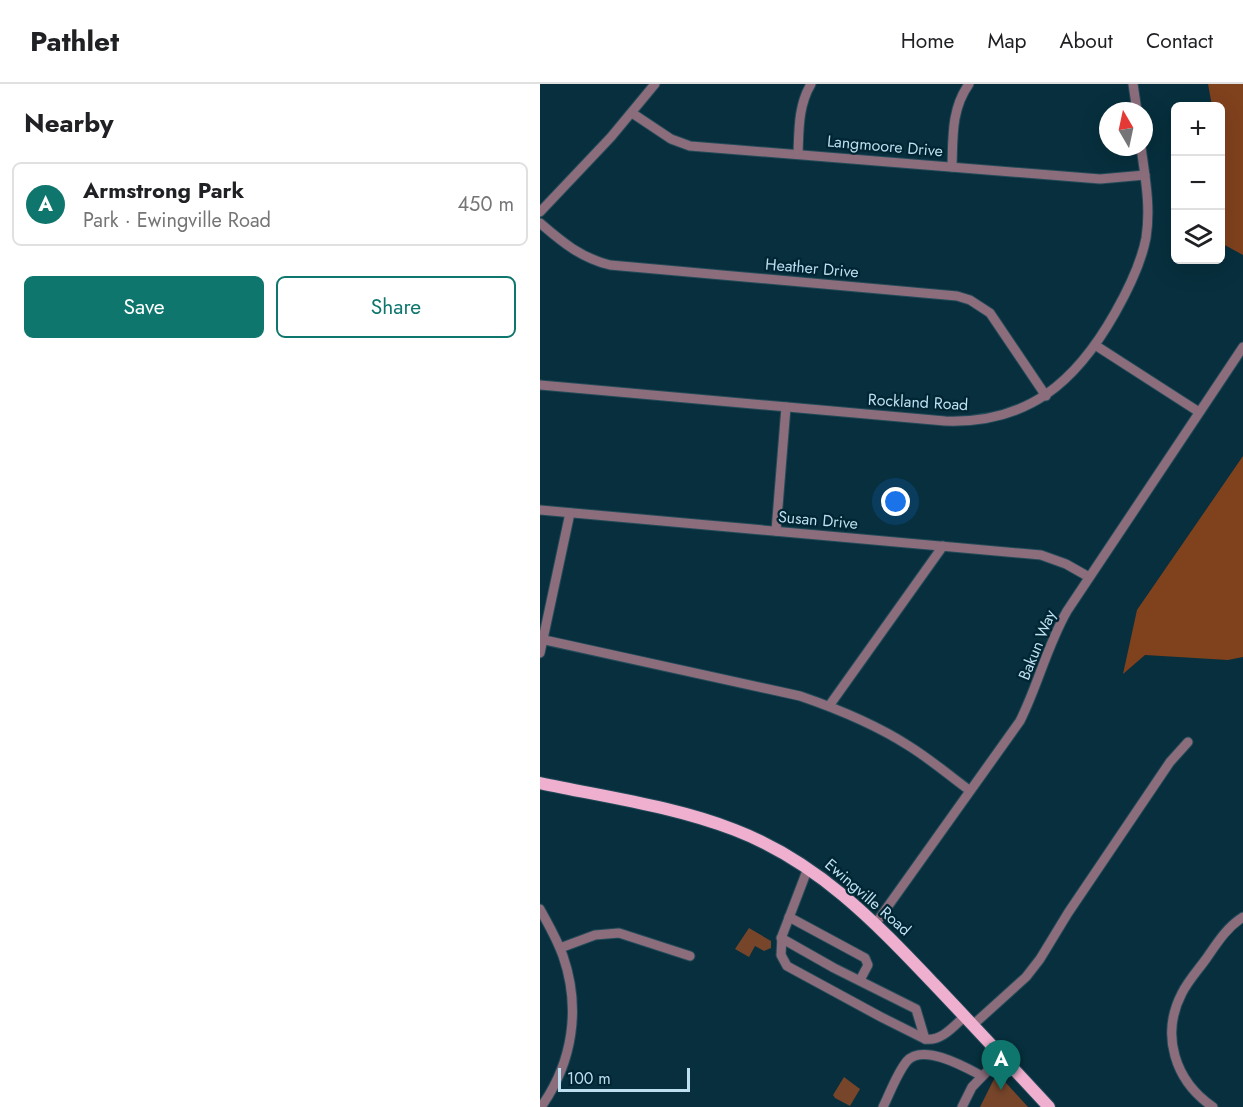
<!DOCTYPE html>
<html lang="en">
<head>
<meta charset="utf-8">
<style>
  :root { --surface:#fff; --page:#f6f6f6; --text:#202124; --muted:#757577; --line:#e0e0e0; --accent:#0f766e }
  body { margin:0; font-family:Jost,sans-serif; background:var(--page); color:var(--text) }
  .controls { position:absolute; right:18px; top:18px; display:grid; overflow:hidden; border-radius:9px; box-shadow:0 6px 24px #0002 }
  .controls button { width:54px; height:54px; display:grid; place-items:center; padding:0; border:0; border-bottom:2px solid var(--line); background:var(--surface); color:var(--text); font:30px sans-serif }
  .compass { position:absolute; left:559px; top:18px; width:54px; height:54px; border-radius:50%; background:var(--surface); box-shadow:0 6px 24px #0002; rotate:351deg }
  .scale { position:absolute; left:18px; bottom:15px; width:132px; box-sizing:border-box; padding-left:6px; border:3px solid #bedfef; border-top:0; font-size:16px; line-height:21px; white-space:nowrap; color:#bedfef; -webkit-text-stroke:4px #002533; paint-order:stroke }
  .you { position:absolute; left:356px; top:418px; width:21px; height:21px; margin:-15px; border:4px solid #fff; border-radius:50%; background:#1a73e8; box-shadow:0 0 0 9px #1a73e833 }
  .badge { display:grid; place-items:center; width:39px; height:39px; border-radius:50%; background:var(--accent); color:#fff; font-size:20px; font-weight:700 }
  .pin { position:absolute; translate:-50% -50px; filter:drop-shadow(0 2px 3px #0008) }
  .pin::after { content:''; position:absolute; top:32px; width:21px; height:18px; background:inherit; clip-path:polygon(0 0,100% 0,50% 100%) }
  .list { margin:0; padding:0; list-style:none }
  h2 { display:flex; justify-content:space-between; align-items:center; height:78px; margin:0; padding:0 24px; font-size:26px }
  h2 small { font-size:20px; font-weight:400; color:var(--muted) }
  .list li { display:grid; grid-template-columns:39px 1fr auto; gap:18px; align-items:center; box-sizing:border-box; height:84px; margin:0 12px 12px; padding:0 12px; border:2px solid var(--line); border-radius:9px }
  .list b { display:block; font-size:22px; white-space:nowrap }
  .list p { margin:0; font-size:20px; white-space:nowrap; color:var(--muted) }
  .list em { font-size:20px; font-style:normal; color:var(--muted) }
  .actions { display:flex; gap:12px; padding:18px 24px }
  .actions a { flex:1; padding:14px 0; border:2px solid var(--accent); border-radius:9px; text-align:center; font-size:21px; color:var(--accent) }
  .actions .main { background:var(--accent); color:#fff }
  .icon { flex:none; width:33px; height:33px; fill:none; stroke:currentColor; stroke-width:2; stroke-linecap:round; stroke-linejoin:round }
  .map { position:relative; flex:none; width:703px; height:1023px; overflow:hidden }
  header { display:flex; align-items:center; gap:36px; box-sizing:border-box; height:84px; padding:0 30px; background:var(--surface); border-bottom:2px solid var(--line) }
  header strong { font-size:28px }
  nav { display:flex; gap:33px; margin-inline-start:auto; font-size:21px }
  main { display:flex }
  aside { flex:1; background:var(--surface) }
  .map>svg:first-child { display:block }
  .green { fill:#76452a }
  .forest { fill:#80411d }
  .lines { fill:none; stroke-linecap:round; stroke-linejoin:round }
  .minor-casing { stroke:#244b59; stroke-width:11 }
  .major-casing { stroke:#244b59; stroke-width:14 }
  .minor { stroke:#8c6d7c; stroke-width:9 }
  .major { stroke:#efafce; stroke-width:12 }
  .labels { text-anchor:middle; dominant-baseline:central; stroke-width:4.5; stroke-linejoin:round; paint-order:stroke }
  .street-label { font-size:16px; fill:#bedfef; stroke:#002533 }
</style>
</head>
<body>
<header>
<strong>Pathlet</strong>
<nav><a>Home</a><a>Map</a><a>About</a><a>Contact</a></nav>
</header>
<main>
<aside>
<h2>Nearby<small></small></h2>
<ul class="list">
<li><span class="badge">A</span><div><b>Armstrong Park</b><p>Park · Ewingville Road</p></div><em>450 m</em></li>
</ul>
<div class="actions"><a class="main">Save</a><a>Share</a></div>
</aside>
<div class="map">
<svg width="703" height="1023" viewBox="0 0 703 1023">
  <rect width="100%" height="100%" fill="#072f3d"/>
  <g class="green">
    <path d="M209,844L231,857V864L224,867L215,862L209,873L195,865Z"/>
    <path d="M457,989L488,1023H440Z"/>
    <path d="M304,993L320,1005L310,1022L295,1014L293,1011Z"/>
  </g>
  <g class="forest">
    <path d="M668,0H703V171L681,159L680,22H672Z"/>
    <path d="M703,372V573L688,576L605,571L583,590L597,526Z"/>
  </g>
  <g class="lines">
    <g class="minor-casing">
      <g id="minor">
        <path d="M593,0L597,27"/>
        <path d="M92,29L131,55L150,62L560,95L605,91"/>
        <path d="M258,70C259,46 258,22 271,0"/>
        <path d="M412,83C413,54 411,25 429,0"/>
        <path d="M0,128L71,53L115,0"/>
        <path d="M0,139C22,158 41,174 70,181L417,212L430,216L450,229L506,312"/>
        <path d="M555,261L659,328"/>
        <path d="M0,301L405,337C488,340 536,298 575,229C588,206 601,180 606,154C611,123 605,93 601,63"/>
        <path d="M0,426L501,471L526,480L549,493"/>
        <path d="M236,447L246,323"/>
        <path d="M0,555L260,612C298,625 335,640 369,662C390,675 410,692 429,706"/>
        <path d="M0,569L30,429"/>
        <path d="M289,622L403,462"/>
        <path d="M268,784L242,852L241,871L247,882L341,933L385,955C401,958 414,942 425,932"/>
        <path d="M0,825C8,840 17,855 23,872C41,924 33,978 1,1023"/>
        <path d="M249,833L325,874L328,881L320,896"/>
        <path d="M336,839L480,637C498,601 507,562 527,527L703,263"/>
        <path d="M241,854L294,884L376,925L385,955"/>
        <path d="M20,864L55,851L79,849L150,872"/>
        <path d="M434,940L486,893L500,875L528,829L630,678L648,658"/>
        <path d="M343,1023C350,1009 357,989 367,977C383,959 425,983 442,992"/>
        <path d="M422,1023L432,1003L462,972"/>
        <path d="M673,1023C635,997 620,951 642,909C648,897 658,886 666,875C677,859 687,843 703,833"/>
      </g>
    </g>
    <g class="major-casing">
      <path id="major" d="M0,699C65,713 133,722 195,746C278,778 334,837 394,900C433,941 471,982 509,1023"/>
    </g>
    <use href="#minor" class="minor"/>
    <use href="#major" class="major"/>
  </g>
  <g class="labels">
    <g class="street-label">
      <text transform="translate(345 62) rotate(5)">Langmoore Drive</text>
      <text transform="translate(272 184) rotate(5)">Heather Drive</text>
      <text transform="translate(378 318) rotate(3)">Rockland Road</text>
      <text transform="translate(278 436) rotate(5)">Susan Drive</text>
      <text transform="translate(497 561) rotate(-68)">Bakun Way</text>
      <text transform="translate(328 813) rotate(41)">Ewingville Road</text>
    </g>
  </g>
</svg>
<div class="controls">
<button>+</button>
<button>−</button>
<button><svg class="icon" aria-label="layers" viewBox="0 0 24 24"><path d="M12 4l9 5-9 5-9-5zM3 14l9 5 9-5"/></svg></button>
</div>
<svg class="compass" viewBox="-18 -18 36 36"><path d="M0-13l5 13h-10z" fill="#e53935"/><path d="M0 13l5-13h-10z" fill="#757577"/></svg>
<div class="scale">100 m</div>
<div class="you"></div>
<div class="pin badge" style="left:461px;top:1006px">A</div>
</div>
</main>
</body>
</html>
